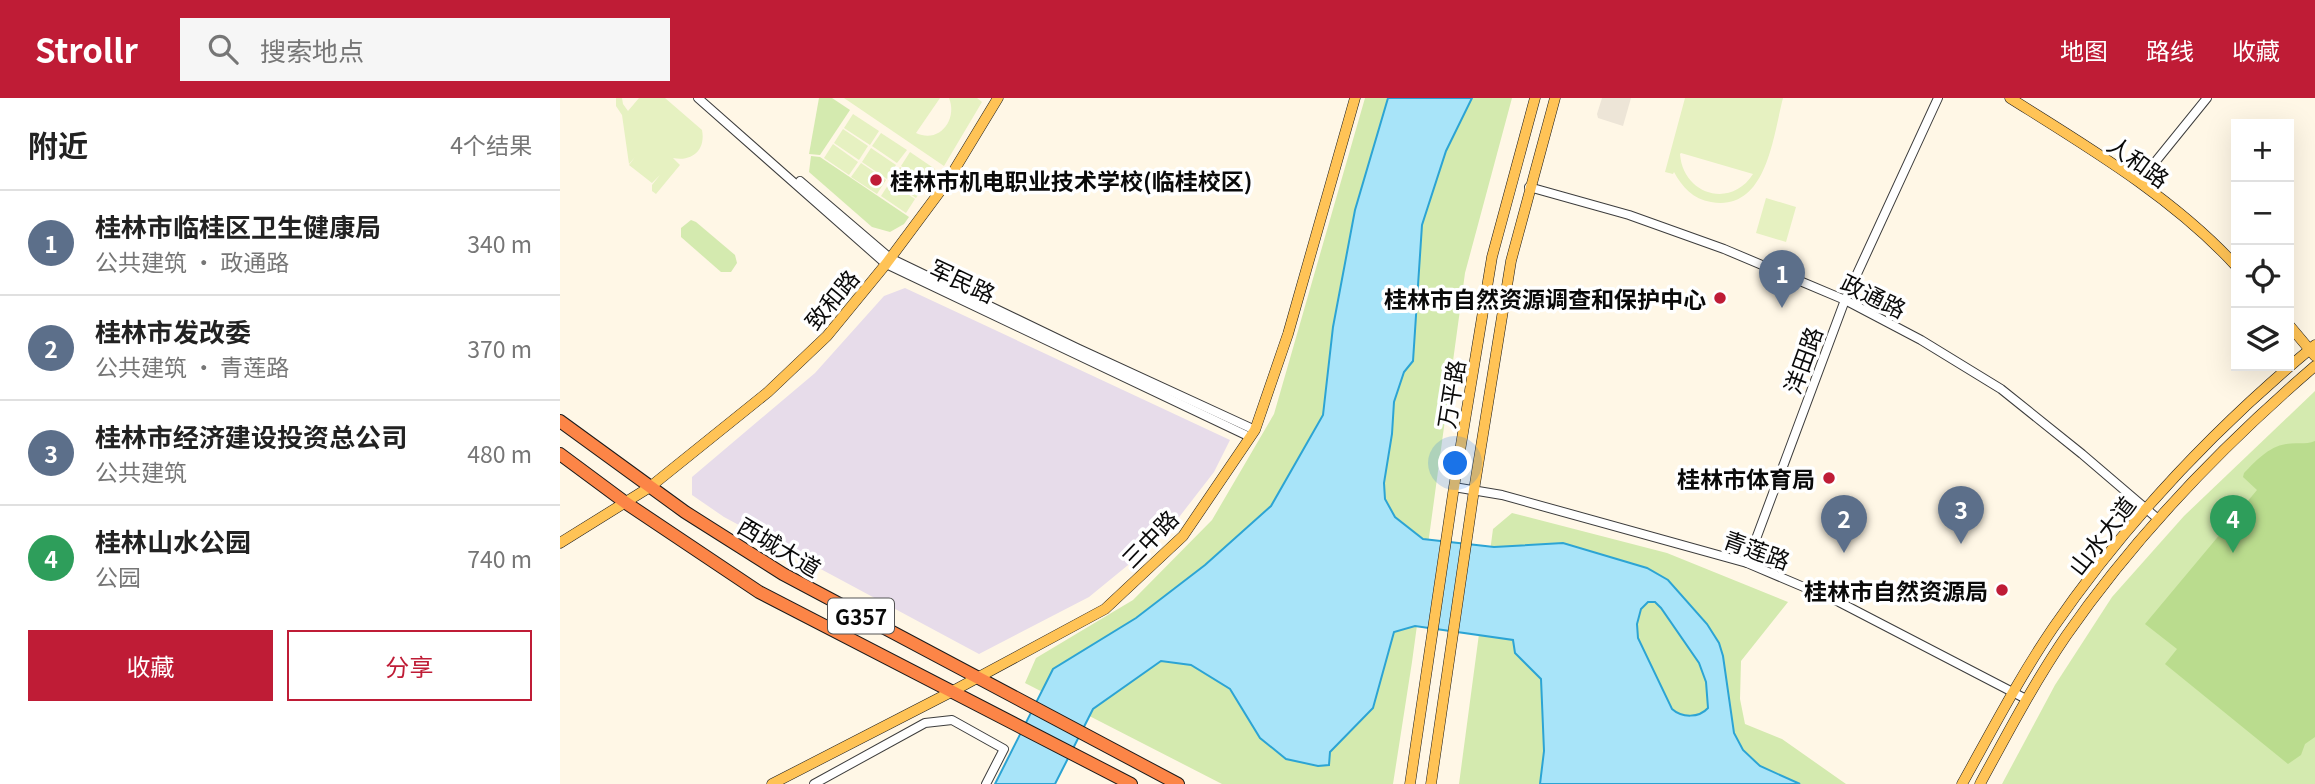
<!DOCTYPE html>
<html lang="zh">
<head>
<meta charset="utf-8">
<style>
  :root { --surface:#fff; --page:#f6f6f6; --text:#222; --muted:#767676; --line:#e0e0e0; --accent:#bf1c36 }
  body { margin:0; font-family:Georgia,"Noto Sans SC",serif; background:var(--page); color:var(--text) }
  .controls { position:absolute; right:21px; top:21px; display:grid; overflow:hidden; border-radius:0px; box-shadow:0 7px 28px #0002 }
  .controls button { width:63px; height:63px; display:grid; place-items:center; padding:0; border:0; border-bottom:2px solid var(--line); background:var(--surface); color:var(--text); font:35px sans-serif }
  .you { position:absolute; left:896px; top:366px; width:24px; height:24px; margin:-18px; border:5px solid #fff; border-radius:50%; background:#1a73e8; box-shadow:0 0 0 10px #1a73e833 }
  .badge { display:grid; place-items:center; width:46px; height:46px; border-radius:50%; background:var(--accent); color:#fff; font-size:23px; font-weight:700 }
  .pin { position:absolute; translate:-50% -58px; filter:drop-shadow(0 2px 4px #0008) }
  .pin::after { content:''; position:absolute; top:37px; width:24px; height:21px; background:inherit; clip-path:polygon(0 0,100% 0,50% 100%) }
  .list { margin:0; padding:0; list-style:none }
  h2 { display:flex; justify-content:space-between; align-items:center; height:91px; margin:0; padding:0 28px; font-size:30px }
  h2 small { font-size:23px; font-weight:400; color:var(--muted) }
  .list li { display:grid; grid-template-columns:46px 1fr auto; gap:21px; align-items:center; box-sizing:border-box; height:105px; padding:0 28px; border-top:2px solid var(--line) }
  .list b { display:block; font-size:26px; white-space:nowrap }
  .list p { margin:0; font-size:23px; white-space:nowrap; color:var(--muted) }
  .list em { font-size:23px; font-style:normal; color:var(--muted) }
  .actions { display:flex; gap:14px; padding:21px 28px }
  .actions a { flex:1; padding:16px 0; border:2px solid var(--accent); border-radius:0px; text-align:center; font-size:24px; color:var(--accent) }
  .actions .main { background:var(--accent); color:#fff }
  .icon { flex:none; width:38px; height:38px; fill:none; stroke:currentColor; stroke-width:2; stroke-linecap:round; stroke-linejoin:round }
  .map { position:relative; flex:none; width:1755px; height:686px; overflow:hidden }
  header { display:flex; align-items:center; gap:42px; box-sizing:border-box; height:98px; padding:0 35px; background:var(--accent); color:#fff }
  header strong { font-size:33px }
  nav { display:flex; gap:38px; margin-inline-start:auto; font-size:24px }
  .search { width:490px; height:63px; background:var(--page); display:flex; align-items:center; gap:18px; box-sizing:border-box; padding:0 24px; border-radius:0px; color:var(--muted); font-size:26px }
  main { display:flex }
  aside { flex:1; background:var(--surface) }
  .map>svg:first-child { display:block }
  .industrial { fill:#e7dcea }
  .green { fill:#d4eaaf }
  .forest { fill:#badc8e }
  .pitch { fill:#e6f1c1; fill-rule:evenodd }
  .plaza { fill:#ede5d7 }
  .water { fill:#a8e4f9; stroke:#2ca4d4; stroke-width:2; fill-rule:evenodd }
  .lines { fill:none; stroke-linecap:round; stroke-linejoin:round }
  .minor-casing { stroke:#3d3d3d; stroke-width:10 }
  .major-casing { stroke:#1b1b1b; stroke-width:11 }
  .highway-casing { stroke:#1b1b1b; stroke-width:14 }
  .minor { stroke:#fff; stroke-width:8 }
  .major { stroke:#ffc356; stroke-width:10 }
  .highway { stroke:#fc8547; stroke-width:12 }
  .poi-dot { fill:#bf1c36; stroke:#fff; stroke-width:2.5 }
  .labels { text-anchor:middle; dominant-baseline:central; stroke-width:7; stroke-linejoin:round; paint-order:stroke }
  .shield { fill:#fff; stroke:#545454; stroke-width:2 }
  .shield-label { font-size:21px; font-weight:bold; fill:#0a0a0a }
  .street-label { font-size:23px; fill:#0a0a0a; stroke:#fff }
  .poi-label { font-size:23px; font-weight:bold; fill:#0a0a0a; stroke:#fff; text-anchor:end }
</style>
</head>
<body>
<header>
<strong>Strollr</strong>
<div class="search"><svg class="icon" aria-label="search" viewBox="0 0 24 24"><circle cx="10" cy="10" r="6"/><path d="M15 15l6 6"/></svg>搜索地点</div>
<nav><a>地图</a><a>路线</a><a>收藏</a></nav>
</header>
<main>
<aside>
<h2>附近<small>4个结果</small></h2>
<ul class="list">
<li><span class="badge" style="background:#5c6f8a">1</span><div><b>桂林市临桂区卫生健康局</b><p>公共建筑 · 政通路</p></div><em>340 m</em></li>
<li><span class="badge" style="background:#5c6f8a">2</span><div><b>桂林市发改委</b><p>公共建筑 · 青莲路</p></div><em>370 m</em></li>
<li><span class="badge" style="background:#5c6f8a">3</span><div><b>桂林市经济建设投资总公司</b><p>公共建筑</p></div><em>480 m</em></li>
<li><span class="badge" style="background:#2e9e5b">4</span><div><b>桂林山水公园</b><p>公园</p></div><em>740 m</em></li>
</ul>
<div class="actions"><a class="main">收藏</a><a>分享</a></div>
</aside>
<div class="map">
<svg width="1755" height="686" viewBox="0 0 1755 686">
  <rect width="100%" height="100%" fill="#fff7e6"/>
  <path class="industrial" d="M345,190L670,342L654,374L606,436L529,499L419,556L164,419L132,397V379L255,275L324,198Z"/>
  <g class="green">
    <path d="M259,0H272L290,12L260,57L249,56Z"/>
    <path d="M805,0H952L905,175L852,564L833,686H662L465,585L476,560L573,502L652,422L714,316Z"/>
    <path d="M251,58L260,59L349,119L344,126L330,134L312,129L249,74Z"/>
    <path d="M131,122L136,124L175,157L177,165L171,174H161L121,139V130Z"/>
    <path d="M1755,293V686H1442L1495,587L1552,499L1624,418Z"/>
    <path d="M952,415L1107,455L1228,504L1181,563L1180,601L1185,626L1222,641L1286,686H899L933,431Z"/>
  </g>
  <path class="forest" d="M1755,343V639L1745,646L1741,657L1728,666L1605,566L1617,551L1585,526L1697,392L1683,379L1684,375C1696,363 1708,349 1726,346C1736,344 1745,347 1755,343Z"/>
  <g class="pitch">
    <path d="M56,0H62L63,6L68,13L79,0H105L142,32C146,52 132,64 113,60L120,67L96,96L92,93V87L100,77L92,85L69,67L75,59L69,66L62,17L56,8Z"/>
    <path d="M284,0H380L356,35C379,46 398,22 389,0H417L422,4L384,68Z"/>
    <path d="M1125,0H1223C1213,38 1207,114 1151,104C1133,101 1122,89 1114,74L1113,76L1105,74ZM1120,56L1121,55L1193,76C1171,111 1123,97 1120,56Z"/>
    <path d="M293,16L319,33L310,47L284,30Z"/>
    <path d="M283,31L308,48L299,62L274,45Z"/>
    <path d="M321,35L347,52L337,65L312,48Z"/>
    <path d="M273,46L298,64L289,77L264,60Z"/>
    <path d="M311,50L336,67L327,81L302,64Z"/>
    <path d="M350,54L375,71L366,85L341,68Z"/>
    <path d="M301,65L326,82L317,96L291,79Z"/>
    <path d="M340,69L365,86L356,100L331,83Z"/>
    <path d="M330,84L355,101L346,115L321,98Z"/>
    <path d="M1206,100L1236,109L1226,144L1196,135Z"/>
  </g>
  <path class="plaza" d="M1042,0H1071L1063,28L1038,20L1037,16Z"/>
  <path class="water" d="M828,0H912L886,53L862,127L853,263L844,274L834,304L832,336L824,385L825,401L835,419L863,441L934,449L1003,445L1087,470L1108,482L1147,526L1159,545L1163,558L1174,635L1183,652L1200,668L1240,686H980L984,653L981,581L955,555L953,542L855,528L834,534L813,610L770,654L769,667L758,668L726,661L700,640L670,591L631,567L601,563L533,611L495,686H435L493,571L576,520L645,467L711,408L763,317L773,229L795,112ZM1088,504H1095L1101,510L1139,565L1146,584L1148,610C1139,620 1122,620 1112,611L1078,540L1077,526L1081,511Z"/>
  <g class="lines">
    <g class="minor-casing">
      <g id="minor">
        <path d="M138,0L326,166L690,339"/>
        <path d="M240,83L330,160L517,250L695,332"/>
        <path d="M1579,84L1647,0"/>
        <path d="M969,89L1069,117L1164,151L1285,202L1361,242L1441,291L1522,356L1598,421"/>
        <path d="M894,389L942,397L1187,465L1279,504L1466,601"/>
        <path d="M1187,465L1285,202L1378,0"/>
        <path d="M254,686L365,625L392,622L444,651L426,686"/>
      </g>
    </g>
    <g class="major-casing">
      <g id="major">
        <path d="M1450,0C1528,49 1614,100 1676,168"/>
        <path d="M1729,227L1755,258"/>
        <path d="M0,445L90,389L208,294L267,238L326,166L387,84L438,0"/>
        <path d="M212,686L391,594L545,511L623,438L695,332L728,236L795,0"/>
        <path d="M850,686L894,389L932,159L975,0"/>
        <path d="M871,686L914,392L951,163L995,0"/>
        <path d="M1402,686C1431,634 1459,580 1493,530C1566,424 1656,329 1755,247"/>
        <path d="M1420,686C1447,636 1474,585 1506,538C1576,437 1662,348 1755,268"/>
      </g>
    </g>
    <g class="highway-casing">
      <g id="highway">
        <path d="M0,323L125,414L223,476L618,686"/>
        <path d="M0,356L66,405L199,494L571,686"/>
      </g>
    </g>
    <use href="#minor" class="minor"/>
    <use href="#major" class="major"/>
    <use href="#highway" class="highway"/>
  </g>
  <g class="poi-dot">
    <circle cx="316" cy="82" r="7"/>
    <circle cx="1160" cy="200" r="7"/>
    <circle cx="1269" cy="380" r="7"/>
    <circle cx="1442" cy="492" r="7"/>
  </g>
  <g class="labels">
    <rect class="shield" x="268" y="500.5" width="66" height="35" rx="5"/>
    <g class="shield-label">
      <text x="301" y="518">G357</text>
    </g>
    <g class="street-label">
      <text transform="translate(1579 63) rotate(36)">人和路</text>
      <text transform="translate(403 182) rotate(25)">军民路</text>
      <text transform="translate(1314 197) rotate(26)">政通路</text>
      <text transform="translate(271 201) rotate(-50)">致和路</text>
      <text transform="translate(1242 262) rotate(-70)">洋田路</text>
      <text transform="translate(890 296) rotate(-81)">万平路</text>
      <text transform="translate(1541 437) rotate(-52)">山水大道</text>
      <text transform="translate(589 440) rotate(-46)">三中路</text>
      <text transform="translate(220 448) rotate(31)">西城大道</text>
      <text transform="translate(1197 451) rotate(20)">青莲路</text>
    </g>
    <g class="poi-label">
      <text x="330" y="82" text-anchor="start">桂林市机电职业技术学校(临桂校区)</text>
      <text x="1146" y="200">桂林市自然资源调查和保护中心</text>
      <text x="1255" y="380">桂林市体育局</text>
      <text x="1428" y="492">桂林市自然资源局</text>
    </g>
  </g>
</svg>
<div class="controls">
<button>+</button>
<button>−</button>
<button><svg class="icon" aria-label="locate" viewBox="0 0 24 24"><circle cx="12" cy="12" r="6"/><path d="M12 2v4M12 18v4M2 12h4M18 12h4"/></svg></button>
<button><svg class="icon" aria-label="layers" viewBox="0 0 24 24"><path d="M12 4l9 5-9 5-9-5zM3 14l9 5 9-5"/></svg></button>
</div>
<div class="you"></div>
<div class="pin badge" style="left:1222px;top:210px;background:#5c6f8a">1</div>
<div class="pin badge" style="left:1284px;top:455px;background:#5c6f8a">2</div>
<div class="pin badge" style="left:1401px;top:446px;background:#5c6f8a">3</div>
<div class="pin badge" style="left:1673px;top:455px;background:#2e9e5b">4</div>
</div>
</main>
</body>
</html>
